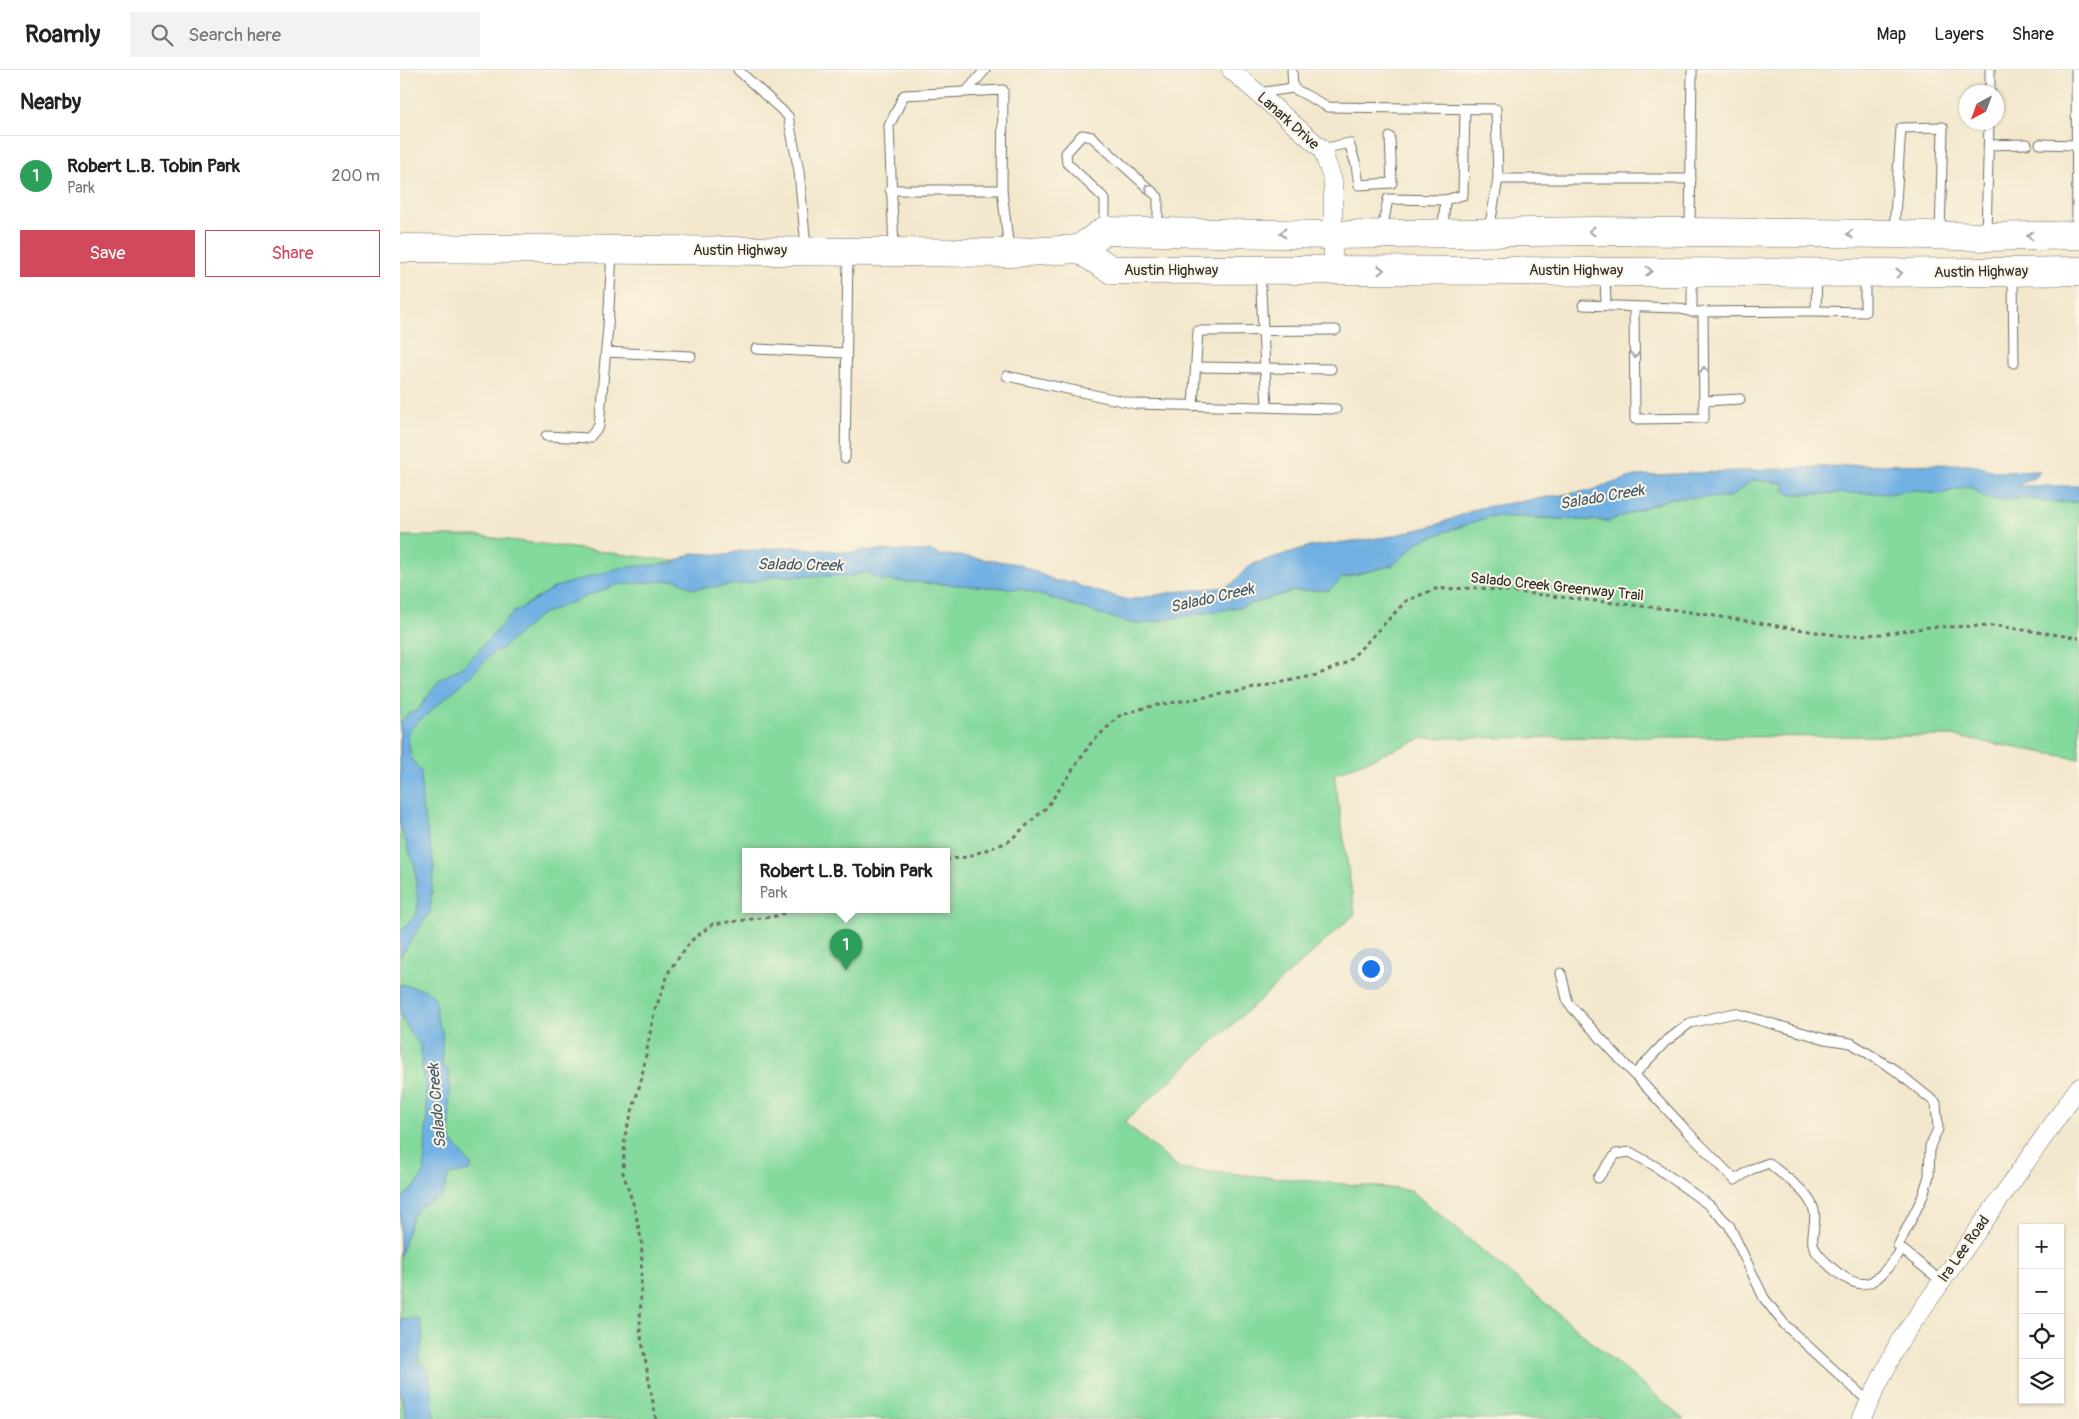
<!DOCTYPE html>
<html lang="en">
<head>
<meta charset="utf-8">
<style>
  :root { --surface:#fff; --page:#f2f2f2; --text:#222; --muted:#767676; --line:#e0e0e0; --accent:#d1495b }
  body { margin:0; font-family:Pangolin,sans-serif; background:var(--page); color:var(--text) }
  .controls { position:absolute; right:15px; bottom:15px; display:grid; overflow:hidden; border-radius:0px; box-shadow:0 1px 4px #0004 }
  .controls button { width:45px; height:45px; display:grid; place-items:center; padding:0; border:0; border-bottom:1px solid var(--line); background:var(--surface); color:var(--text); font:25px sans-serif }
  .compass { position:absolute; left:1559px; top:15px; width:45px; height:45px; border-radius:50%; background:var(--surface); box-shadow:0 1px 4px #0004; rotate:221deg }
  .you { position:absolute; left:970px; top:898px; width:18px; height:18px; margin:-12px; border:4px solid #fff; border-radius:50%; background:#1a73e8; box-shadow:0 0 0 8px #1a73e833 }
  .badge { display:grid; place-items:center; width:32px; height:32px; border-radius:50%; background:var(--accent); color:#fff; font-size:16px; font-weight:700 }
  .pin { position:absolute; translate:-50% -41px; filter:drop-shadow(0 1px 2px #0008) }
  .pin::after { content:''; position:absolute; top:26px; width:18px; height:15px; background:inherit; clip-path:polygon(0 0,100% 0,50% 100%) }
  .popup { position:absolute; left:342px; top:778px; width:208px; height:65px; box-sizing:border-box; display:grid; place-content:center; border-radius:0px; background:var(--surface); filter:drop-shadow(0 1px 4px #0005); font-size:16px; white-space:nowrap; color:var(--muted) }
  .popup b { font-size:19px; color:var(--text) }
  .popup::after { content:''; position:absolute; left:50%; top:100%; margin-left:-10px; border:10px solid transparent; border-top-color:var(--surface) }
  .list { margin:0; padding:0; list-style:none }
  h2 { display:flex; justify-content:space-between; align-items:center; height:65px; margin:0; padding:0 20px; font-size:21px }
  h2 small { font-size:16px; font-weight:400; color:var(--muted) }
  .list li { display:grid; grid-template-columns:32px 1fr auto; gap:15px; align-items:center; box-sizing:border-box; height:80px; padding:0 20px; border-top:1px solid var(--line) }
  .list b { display:block; font-size:19px; white-space:nowrap }
  .list p { margin:0; font-size:16px; white-space:nowrap; color:var(--muted) }
  .list em { font-size:16px; font-style:normal; color:var(--muted) }
  .actions { display:flex; gap:10px; padding:15px 20px }
  .actions a { flex:1; padding:11px 0; border:1px solid var(--accent); border-radius:0px; text-align:center; font-size:18px; color:var(--accent) }
  .actions .main { background:var(--accent); color:#fff }
  .icon { flex:none; width:28px; height:28px; fill:none; stroke:currentColor; stroke-width:2; stroke-linecap:round; stroke-linejoin:round }
  .map { position:relative; flex:none; width:1679px; height:1349px; overflow:hidden }
  header { display:flex; align-items:center; gap:30px; box-sizing:border-box; height:70px; padding:0 25px; background:var(--surface); border-bottom:1px solid var(--line) }
  header strong { font-size:24px }
  nav { display:flex; gap:28px; margin-inline-start:auto; font-size:18px }
  .search { width:350px; height:45px; background:var(--page); display:flex; align-items:center; gap:12px; box-sizing:border-box; padding:0 18px; border-radius:0px; color:var(--muted); font-size:19px }
  main { display:flex }
  aside { flex:1; background:var(--surface) }
  .map>svg:first-child { display:block }
  .green { fill:#84d99d; stroke:#588264; fill-rule:evenodd }
  .water { fill:#70b0e3; stroke:#4e6e87 }
  .lines { fill:none; stroke-linecap:round; stroke-linejoin:round }
  .service-casing { stroke:#716d64; stroke-width:11 }
  .minor-casing { stroke:#716d64; stroke-width:19 }
  .primary-casing { stroke:#716d64; stroke-width:29 }
  .path { stroke:#716d64; stroke-width:3; stroke-dasharray:4 4; stroke-linecap:butt }
  .service { stroke:#fff; stroke-width:9 }
  .minor { stroke:#fff; stroke-width:18 }
  .primary { stroke:#fff; stroke-width:28 }
  .oneway { stroke:#a0a0a0 }
  .labels { text-anchor:middle; dominant-baseline:central; stroke-width:4; stroke-linejoin:round; paint-order:stroke }
  .street-label { font-size:15px; fill:#2b2b2b; stroke:#fcf5e5 }
  .water-label { font-size:16px; font-style:italic; fill:#435a6b; stroke:#fcf5e5 }
</style>
</head>
<body>
<header>
<strong>Roamly</strong>
<div class="search"><svg class="icon" aria-label="search" viewBox="0 0 24 24"><circle cx="10" cy="10" r="6"/><path d="M15 15l6 6"/></svg>Search here</div>
<nav><a>Map</a><a>Layers</a><a>Share</a></nav>
</header>
<main>
<aside>
<h2>Nearby<small></small></h2>
<ul class="list">
<li><span class="badge" style="background:#2e9e5b">1</span><div><b>Robert L.B. Tobin Park</b><p>Park</p></div><em>200 m</em></li>
</ul>
<div class="actions"><a class="main">Save</a><a>Share</a></div>
</aside>
<div class="map">
<svg width="1679" height="1349" viewBox="0 0 1679 1349">
  <rect width="100%" height="100%" fill="#fcf5e5"/>
  <filter id="ink" filterUnits="userSpaceOnUse"><feTurbulence type="fractalNoise" baseFrequency=".02" numOctaves="2"/><feDisplacementMap in="SourceGraphic" scale="10" xChannelSelector="R" yChannelSelector="G"/><feConvolveMatrix kernelMatrix="1 2 1 2 8 2 1 2 1" color-interpolation-filters="sRGB"/></filter>
  <filter id="wash" filterUnits="userSpaceOnUse"><feTurbulence type="fractalNoise" baseFrequency=".0096" numOctaves="4" result="noise"/><feDisplacementMap in="SourceGraphic" scale="20" xChannelSelector="R" yChannelSelector="G"/><feGaussianBlur stdDeviation="1.12" result="paint"/><feColorMatrix in="noise" values="0 0 0 0 0 0 0 0 0 0 0 0 0 0 0 0 0 1.4 0 .05"/><feComposite in="paint" operator="in"/></filter>
  <g filter="url(#wash)">
    <rect width="100%" height="100%" fill="#f3e8cd"/>
    <path class="green" d="M1353,410L1384,413L1390,424L1495,423L1512,420L1540,424L1566,417L1573,418L1583,427L1597,430L1629,428L1646,432H1679V689L1551,666L1023,668L934,704L955,844L724,1052L780,1099L1010,1120L1284,1349H0V466H78L329,498L451,506L467,502L480,510L622,519L726,552L740,554L845,536L892,521L930,520L942,508L993,495L1019,471L1091,446L1209,451L1271,428L1330,427ZM346,781H546V839H346Z"/>
    <g class="water">
      <path d="M1570,394L1597,402L1640,401L1635,407L1617,416H1679V432H1646L1629,428L1597,430L1583,427L1573,418L1566,417L1540,424L1512,420L1495,423L1390,424L1384,420V413L1353,410L1330,427L1271,428L1209,451L1091,446L1020,471L993,495L942,508L930,520L892,521L845,536L740,554L726,552L622,519L480,510L467,502L451,506H376L348,513L293,519L277,510L215,515L140,545L100,580L94,582L65,611L10,659L8,667L11,689L21,702L22,736L34,796L30,842L0,887V863L15,846L18,838L15,797L0,756V653L8,644L18,640L40,609L64,596L113,543L155,517L219,498L273,493L293,483L327,485L339,481L393,477L455,483L461,480L531,481L540,485L561,486L618,494L656,511L673,512L682,517L728,530L774,522L825,517L832,514L850,495L907,477L987,467L1036,455L1079,438L1192,420L1234,406L1458,395Z"/>
      <path d="M0,914L26,920L35,928L38,953L42,961V995L49,1002L50,1069L72,1096L70,1101L49,1105L42,1126L21,1136L12,1147L0,1186V1129L14,1118L24,1103L27,1039L20,975L9,961L0,943Z"/>
      <path d="M14,1248L20,1249L23,1267L18,1293C22,1295 26,1295 28,1298C31,1301 33,1340 34,1349H7L0,1320V1249Z"/>
    </g>
  </g>
  <g filter="url(#ink)">
    <g class="lines">
      <g class="service-casing">
        <g id="service">
          <path d="M338,0L388,46L399,101L406,178"/>
          <path d="M892,0L893,18"/>
          <path d="M1676,0L1677,162"/>
          <path d="M566,22L585,0"/>
          <path d="M1590,22V0"/>
          <path d="M858,23L893,18L928,37L1096,39L1098,109L1089,160"/>
          <path d="M1640,74L1676,75"/>
          <path d="M1589,75L1627,74"/>
          <path d="M922,79L949,73L956,95L959,115L992,113L990,67"/>
          <path d="M1098,109H1291"/>
          <path d="M490,120H602"/>
          <path d="M705,158V129L667,93L666,83L682,65L692,67L758,127V159"/>
          <path d="M1043,159L1045,130"/>
          <path d="M1290,159L1292,0"/>
          <path d="M982,161L988,129L1045,130L1063,125L1065,39"/>
          <path d="M1494,161L1501,58L1543,57L1540,164"/>
          <path d="M1586,165L1589,52"/>
          <path d="M494,179L489,56L504,25L603,20L602,120L609,180"/>
          <path d="M860,202L867,337"/>
          <path d="M1292,204V242"/>
          <path d="M1613,205L1614,293"/>
          <path d="M1205,206L1206,235"/>
          <path d="M1183,235L1277,238L1292,242L1416,241L1417,204"/>
          <path d="M1234,237L1235,349L1304,348L1303,241"/>
          <path d="M1416,241L1465,242V206"/>
          <path d="M356,279L446,283"/>
          <path d="M206,282L291,286"/>
          <path d="M797,297L931,299"/>
          <path d="M607,306L736,334L936,339"/>
          <path d="M1304,331L1340,329"/>
          <path d="M793,336L798,261L936,260"/>
          <path d="M146,366L189,368L199,356L208,257L212,182"/>
          <path d="M445,388L448,184"/>
          <path d="M1161,903L1168,933L1286,1060L1335,1110L1352,1099L1369,1093C1383,1106 1408,1120 1414,1140C1417,1150 1411,1164 1413,1174C1415,1184 1426,1192 1432,1198C1467,1228 1477,1211 1501,1181"/>
          <path d="M1234,1005L1265,972L1290,953L1335,943L1425,969L1451,973L1492,998L1536,1033L1538,1059L1530,1076L1529,1106L1522,1128L1498,1176L1541,1211"/>
          <path d="M1198,1108L1216,1084L1230,1082L1255,1096L1309,1135L1329,1155L1364,1228L1385,1255L1469,1332"/>
        </g>
      </g>
      <g class="minor-casing">
        <g id="minor">
          <path d="M831,0L922,79L933,111V200"/>
          <path d="M1461,1349L1499,1272L1679,1017"/>
        </g>
      </g>
      <g class="primary-casing">
        <g id="primary">
          <path d="M0,178L609,183L679,179L704,161L932,165L1194,161L1494,164L1586,167L1679,165"/>
          <path d="M679,179L712,200C1034,198 1357,206 1679,201"/>
        </g>
      </g>
      <g class="path">
        <path d="M546,790L566,787L608,772L647,737L691,673L719,646L747,637L835,622L917,605L948,592L1006,531L1035,519L1079,518L1277,540L1441,566L1482,564L1530,557L1597,556L1679,568"/>
        <path d="M256,1349L240,1261L242,1173L234,1136L223,1103L225,1065L241,1011L254,943L270,899L292,870L313,854L376,846L395,839"/>
      </g>
      <use href="#service" class="service"/>
      <use href="#minor" class="minor"/>
      <use href="#primary" class="primary"/>
    </g>
    <defs><path id="oneway-chevron" d="M-2-3.5L2.5 0L-2 3.5" fill="none" stroke-width="1.6" stroke-linecap="round" stroke-linejoin="round" transform="scale(1.25)"/></defs>
    <g class="oneway">
      <use href="#oneway-chevron" transform="translate(748 117) rotate(-138)"/>
      <use href="#oneway-chevron" transform="translate(1192 161) rotate(-180)"/>
      <use href="#oneway-chevron" transform="translate(883 163) rotate(-179)"/>
      <use href="#oneway-chevron" transform="translate(1450 164) rotate(180)"/>
      <use href="#oneway-chevron" transform="translate(1630 166) rotate(179)"/>
      <use href="#oneway-chevron" transform="translate(981 200)"/>
      <use href="#oneway-chevron" transform="translate(1249 201) rotate(1)"/>
      <use href="#oneway-chevron" transform="translate(1499 203) rotate(-1)"/>
      <use href="#oneway-chevron" transform="translate(1235 285) rotate(89)"/>
      <use href="#oneway-chevron" transform="translate(1304 300) rotate(-91)"/>
    </g>
  </g>
  <g class="labels">
    <g class="street-label">
      <text transform="translate(888 51) rotate(42)">Lanark Drive</text>
      <text x="340" y="180">Austin Highway</text>
      <text x="771" y="200">Austin Highway</text>
      <text x="1176" y="200">Austin Highway</text>
      <text transform="translate(1581 202) rotate(-1)">Austin Highway</text>
      <text transform="translate(1157 517) rotate(6)">Salado Creek Greenway Trail</text>
      <text transform="translate(1564 1179) rotate(-55)">Ira Lee Road</text>
    </g>
    <g class="water-label">
      <text transform="translate(1202 427) rotate(-10)">Salado Creek</text>
      <text transform="translate(400 495) rotate(1)">Salado Creek</text>
      <text transform="translate(812 528) rotate(-13)">Salado Creek</text>
      <text transform="translate(37 1036) rotate(-95)">Salado Creek</text>
    </g>
  </g>
</svg>
<div class="controls">
<button>+</button>
<button>−</button>
<button><svg class="icon" aria-label="locate" viewBox="0 0 24 24"><circle cx="12" cy="12" r="6"/><path d="M12 2v4M12 18v4M2 12h4M18 12h4"/></svg></button>
<button><svg class="icon" aria-label="layers" viewBox="0 0 24 24"><path d="M12 4l9 5-9 5-9-5zM3 14l9 5 9-5"/></svg></button>
</div>
<svg class="compass" viewBox="-18 -18 36 36"><path d="M0-13l5 13h-10z" fill="#e53935"/><path d="M0 13l5-13h-10z" fill="#767676"/></svg>
<div class="you"></div>
<div class="pin badge" style="left:446px;top:900px;background:#2e9e5b">1</div>
<div class="popup"><b>Robert L.B. Tobin Park</b>Park</div>
</div>
</main>
</body>
</html>
